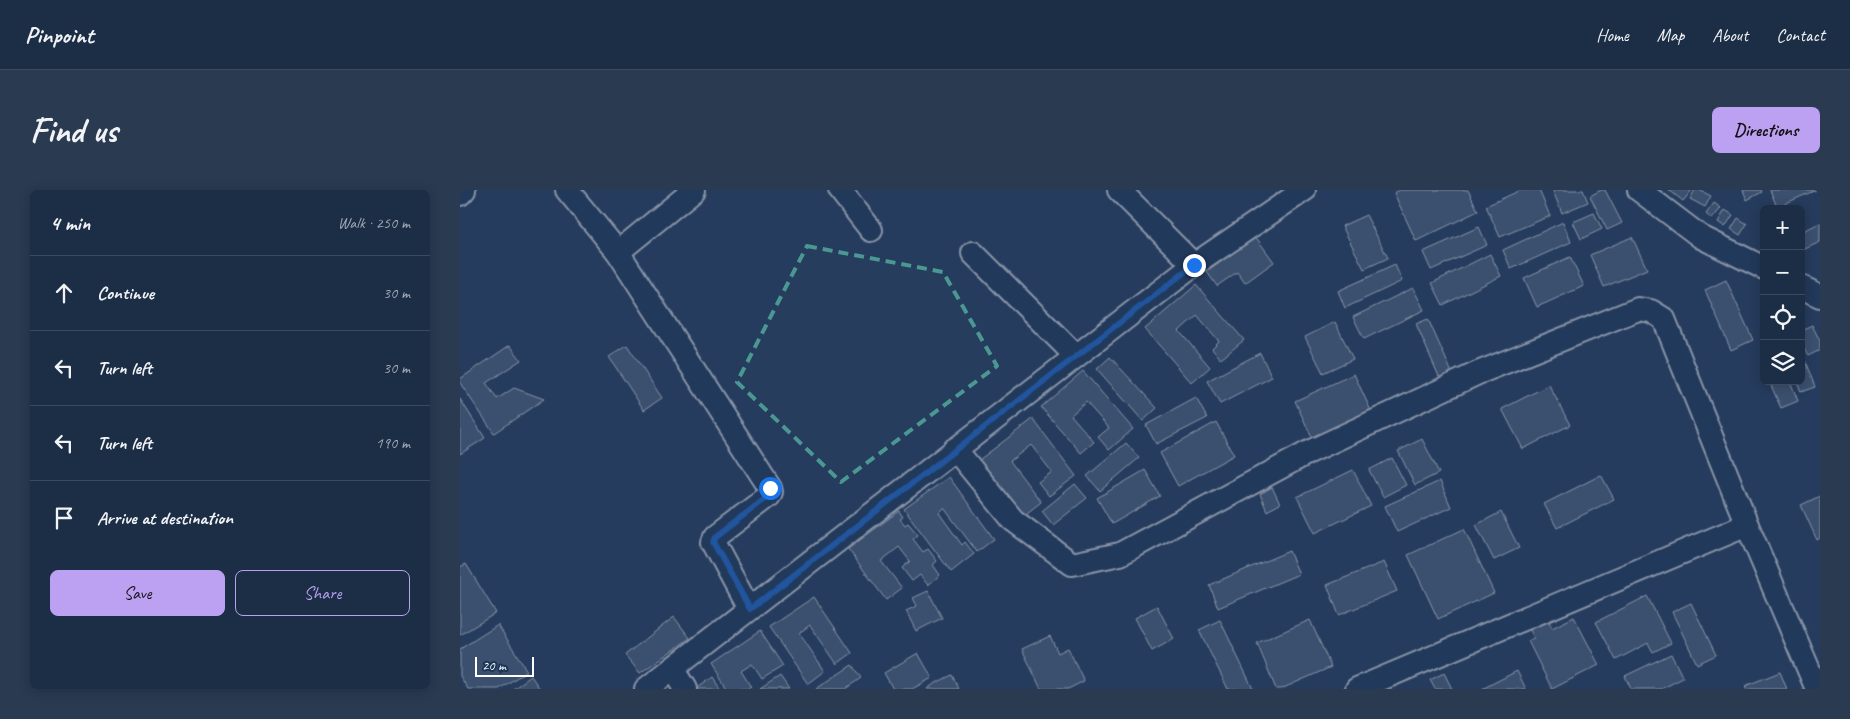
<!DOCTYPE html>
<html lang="en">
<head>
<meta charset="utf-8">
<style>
  :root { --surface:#1c2e46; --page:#293a51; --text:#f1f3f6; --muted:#a0a8b3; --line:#3a4a5f; --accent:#bca0f2 }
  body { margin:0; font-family:Caveat,sans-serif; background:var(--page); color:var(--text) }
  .controls { position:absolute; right:15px; top:15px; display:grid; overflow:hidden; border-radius:8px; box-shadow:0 2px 12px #0003 }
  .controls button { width:45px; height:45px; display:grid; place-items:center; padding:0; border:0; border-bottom:1px solid var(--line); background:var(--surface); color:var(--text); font:25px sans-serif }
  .scale { position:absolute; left:15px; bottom:12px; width:59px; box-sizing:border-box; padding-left:5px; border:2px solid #fff; border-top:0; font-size:14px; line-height:18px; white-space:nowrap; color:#fff; -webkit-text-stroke:4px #1d3557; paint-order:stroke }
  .stop { position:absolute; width:15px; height:15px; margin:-11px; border:4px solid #1a73e8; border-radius:50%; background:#fff }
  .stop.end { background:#1a73e8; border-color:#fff; box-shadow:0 1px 5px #0008 }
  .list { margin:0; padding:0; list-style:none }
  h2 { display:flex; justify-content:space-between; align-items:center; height:65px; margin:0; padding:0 20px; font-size:21px }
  h2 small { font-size:16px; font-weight:400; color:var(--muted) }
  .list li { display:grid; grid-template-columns:32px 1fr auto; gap:15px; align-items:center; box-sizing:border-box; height:75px; padding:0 20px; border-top:1px solid var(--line) }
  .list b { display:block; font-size:19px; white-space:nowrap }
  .list em { font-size:16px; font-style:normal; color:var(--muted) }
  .actions { display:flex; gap:10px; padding:15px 20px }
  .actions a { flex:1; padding:11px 0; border:1px solid var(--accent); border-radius:8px; text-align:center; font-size:18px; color:var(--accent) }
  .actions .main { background:var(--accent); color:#111 }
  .icon { flex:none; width:28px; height:28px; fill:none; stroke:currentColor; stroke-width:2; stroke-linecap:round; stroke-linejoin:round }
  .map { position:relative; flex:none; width:1360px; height:499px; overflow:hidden; border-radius:8px }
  header { display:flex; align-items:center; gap:30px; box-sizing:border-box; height:70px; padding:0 25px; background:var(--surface); border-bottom:1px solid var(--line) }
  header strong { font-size:24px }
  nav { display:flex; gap:28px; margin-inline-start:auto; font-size:18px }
  .intro { display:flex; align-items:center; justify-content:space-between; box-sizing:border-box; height:120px; padding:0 30px }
  h1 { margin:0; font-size:35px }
  .button { padding:12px 22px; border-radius:8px; background:var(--accent); color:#111; font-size:18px; font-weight:700 }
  main { display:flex; gap:30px; padding:0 30px }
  aside { flex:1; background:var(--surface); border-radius:8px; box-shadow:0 2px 12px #0003 }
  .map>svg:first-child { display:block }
  .building { fill:#556781; stroke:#fff }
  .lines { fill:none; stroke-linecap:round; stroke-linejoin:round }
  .street-casing { stroke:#fff; stroke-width:26 }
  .street { stroke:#1d3557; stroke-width:22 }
  .route { stroke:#1a73e8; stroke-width:6 }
  .marked { fill:none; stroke:#4b9892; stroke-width:4; stroke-dasharray:10 6; stroke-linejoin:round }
</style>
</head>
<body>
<header>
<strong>Pinpoint</strong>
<nav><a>Home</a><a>Map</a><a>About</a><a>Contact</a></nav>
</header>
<div class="intro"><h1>Find us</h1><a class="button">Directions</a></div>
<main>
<aside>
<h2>4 min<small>Walk · 250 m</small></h2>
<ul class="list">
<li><svg class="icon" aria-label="ahead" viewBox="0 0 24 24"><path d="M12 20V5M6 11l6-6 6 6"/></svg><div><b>Continue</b></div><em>30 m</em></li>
<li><svg class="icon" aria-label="left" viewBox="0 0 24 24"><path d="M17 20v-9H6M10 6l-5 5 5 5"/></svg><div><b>Turn left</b></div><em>30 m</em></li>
<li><svg class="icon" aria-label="left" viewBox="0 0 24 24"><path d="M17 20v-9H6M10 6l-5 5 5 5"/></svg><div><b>Turn left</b></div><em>190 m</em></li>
<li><svg class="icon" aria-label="arrive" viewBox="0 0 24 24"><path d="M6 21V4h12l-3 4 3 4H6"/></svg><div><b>Arrive at destination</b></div></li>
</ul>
<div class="actions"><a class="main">Save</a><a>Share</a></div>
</aside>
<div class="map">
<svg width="1360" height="499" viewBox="0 0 1360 499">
  <rect width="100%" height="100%" fill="#263d5e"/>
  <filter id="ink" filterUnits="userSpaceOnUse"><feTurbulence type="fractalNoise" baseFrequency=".02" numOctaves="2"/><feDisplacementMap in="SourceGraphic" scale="10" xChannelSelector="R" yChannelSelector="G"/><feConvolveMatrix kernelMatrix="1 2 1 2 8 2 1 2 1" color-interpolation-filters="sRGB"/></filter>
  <g filter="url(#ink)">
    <g class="building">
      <path d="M940,0H1008L1018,21L956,51L934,3Z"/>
      <path d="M1061,0H1079L1090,26L1040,47L1026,16Z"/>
      <path d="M1096,0H1123L1128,12L1102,23L1093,1Z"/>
      <path d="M1141,0H1145L1162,33L1147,40L1130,6Z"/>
      <path d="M1209,0H1232L1223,11Z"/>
      <path d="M1235,0H1239L1251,6L1245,17L1230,9Z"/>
      <path d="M1283,0H1301L1302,2L1287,10Z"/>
      <path d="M1310,0H1356L1317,17Z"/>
      <path d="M1254,13L1261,18L1252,29L1246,24Z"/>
      <path d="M1265,20L1273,25L1265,37L1258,32Z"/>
      <path d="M1134,23L1142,39L1121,49L1113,32Z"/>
      <path d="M906,25L928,68L904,79L882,36Z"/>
      <path d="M1278,28L1287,34L1280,45L1271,39Z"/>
      <path d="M1103,32L1111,52L1051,79L1043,60Z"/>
      <path d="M1360,33V52L1345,59L1341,51V42Z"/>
      <path d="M1019,37L1027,55L971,80L963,62Z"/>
      <path d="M795,46L814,72L785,93L777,82L757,96L747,82Z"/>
      <path d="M1172,47L1187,79L1144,97L1130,65Z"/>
      <path d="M1030,64L1041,86L983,115L972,93Z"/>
      <path d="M1110,67L1124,96L1077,117L1064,88Z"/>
      <path d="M935,75L942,91L885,118L878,101Z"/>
      <path d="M1266,90L1293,150L1271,160L1245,100Z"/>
      <path d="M736,95L784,150L761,169L752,158L759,151L737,125L719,141L750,177L732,193L685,139Z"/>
      <path d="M953,98L964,120L904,149L893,127Z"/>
      <path d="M968,129L993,185L981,191L956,134Z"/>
      <path d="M875,132L893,169L863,183L845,147Z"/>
      <path d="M1352,135L1360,151V160L1348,166L1341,153V140Z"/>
      <path d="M50,155L61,170L26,193L37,209L54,198L84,209L34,243L0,193V189Z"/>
      <path d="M167,155L202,208L184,220L149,167Z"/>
      <path d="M800,163L812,187L760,214L747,191Z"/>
      <path d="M1342,163L1355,197L1341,202L1337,191H1341Z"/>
      <path d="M650,167L697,218L683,231L637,179Z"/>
      <path d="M623,181L673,239L649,260L638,247L649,238L626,212L611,225L634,252L621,263L581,217Z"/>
      <path d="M894,184L912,223L853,250L835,211Z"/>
      <path d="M1309,191H1330L1338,211L1321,218Z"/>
      <path d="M1089,195L1110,235L1063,259L1042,219Z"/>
      <path d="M736,208L747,228L696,254L686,235Z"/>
      <path d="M0,209L25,248L0,264Z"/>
      <path d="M573,229L616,286L589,306L578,292L592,282L571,255L550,271L581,312L562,327L519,270Z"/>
      <path d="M756,232L774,265L718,296L700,263Z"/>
      <path d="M962,249L979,283L955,295L938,261Z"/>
      <path d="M666,253L679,268L640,301L627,286Z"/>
      <path d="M932,268L946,295L923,307L909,280Z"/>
      <path d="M685,280L700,306L652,334L637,308Z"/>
      <path d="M893,280L911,316L855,343L837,307Z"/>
      <path d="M1141,285L1154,309L1097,338L1084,314Z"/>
      <path d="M489,287L534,349L517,362L484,318L479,323L502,355L505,352L514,364L491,382L444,319Z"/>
      <path d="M980,291L991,317L937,342L925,316Z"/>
      <path d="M615,294L627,308L593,335L582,321Z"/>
      <path d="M812,297L820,314L807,321L800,304Z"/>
      <path d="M1360,306V348L1357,350L1341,315Z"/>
      <path d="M439,321L443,327L440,329L445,335L448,333L458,345L453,349L463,362L468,359L477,371L473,375L480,385L468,395L460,385L452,391L442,378L450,371L439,357L421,371L442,398L426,410L388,359Z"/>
      <path d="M1041,322L1059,358L1034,370L1016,335Z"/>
      <path d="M1004,339L1034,403L978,429L948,365Z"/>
      <path d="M829,361L839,384L758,418L749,395Z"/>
      <path d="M924,372L937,401L879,425L867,395Z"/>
      <path d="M6,374L36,423L0,445V377Z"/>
      <path d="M468,401L482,428L456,441L446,421L457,416L453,408Z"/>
      <path d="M1187,406L1211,453L1193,462L1188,453L1156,470L1136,432Z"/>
      <path d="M354,407L392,463L377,474L350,435L339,443L365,481L348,494L309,437Z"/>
      <path d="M1231,413L1256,465L1237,474L1212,422Z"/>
      <path d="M697,416L714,449L692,461L675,428Z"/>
      <path d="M214,427L230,448L180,483L165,465Z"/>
      <path d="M1087,427L1092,438L1114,427L1139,475L1092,499L1068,451L1074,448L1068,436Z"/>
      <path d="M760,430L793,499H768L739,440Z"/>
      <path d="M850,430L871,477L821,499H816L797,453Z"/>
      <path d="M38,435L67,481L39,499H8L0,486V459Z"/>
      <path d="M300,441L323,476L302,489L292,474L281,481L291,497L288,499H267L251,474Z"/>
      <path d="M590,446L598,463L608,458L624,491L608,499H581L562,459Z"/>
      <path d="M458,463L472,488L452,499H433L424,483Z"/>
      <path d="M1211,464L1223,488L1201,499H1171L1165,486Z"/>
      <path d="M392,475L401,488L385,499H356Z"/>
      <path d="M1057,481L1066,499H1022Z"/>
      <path d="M1320,482L1327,499H1286L1285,496Z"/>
      <path d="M984,483L992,499H975L970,490Z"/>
      <path d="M492,485L499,499H467L474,494Z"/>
      <path d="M71,486L80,499H53Z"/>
      <path d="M320,486L329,499H300Z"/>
      <path d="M252,487L260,499H237V498Z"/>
    </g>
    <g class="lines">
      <g class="street-casing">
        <g id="street">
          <path d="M107,0L158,62L310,298L311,302L309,306L255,347L253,352L289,419"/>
          <path d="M380,0L411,40"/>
          <path d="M659,0L734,75"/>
          <path d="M1179,0L1241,47L1304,78"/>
          <path d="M0,4L4,0"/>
          <path d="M158,62L234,0"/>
          <path d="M513,63L616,166"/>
          <path d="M1341,97L1360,106"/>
          <path d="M495,259L553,330L612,374L660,364L849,262L1018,183L1178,119L1191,121L1204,129L1287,335L1357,499"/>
          <path d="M213,480L225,499"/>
          <path d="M186,499L734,75L844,0"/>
          <path d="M897,499L1287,335"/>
        </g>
      </g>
      <use href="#street" class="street"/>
    </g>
  </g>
  <g class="lines" filter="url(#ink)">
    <path class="route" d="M310,298L311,302L309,306L255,347L253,352L290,419L734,75"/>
  </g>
  <path d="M0 0H1360V499H0ZM347,56L483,82L537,176L381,292L277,192Z" fill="#263d5e" fill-opacity=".55" fill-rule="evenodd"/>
  <path class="marked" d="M347,56L483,82L537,176L381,292L277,192Z"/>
</svg>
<div class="controls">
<button>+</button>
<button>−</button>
<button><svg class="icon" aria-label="locate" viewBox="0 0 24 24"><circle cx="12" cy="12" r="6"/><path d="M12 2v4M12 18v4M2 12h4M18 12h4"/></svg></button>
<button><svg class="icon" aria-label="layers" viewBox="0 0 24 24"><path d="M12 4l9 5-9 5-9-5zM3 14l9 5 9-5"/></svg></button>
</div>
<div class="scale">20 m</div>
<div class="stop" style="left:310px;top:298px"></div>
<div class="stop end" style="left:734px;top:75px"></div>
</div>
</main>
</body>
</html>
